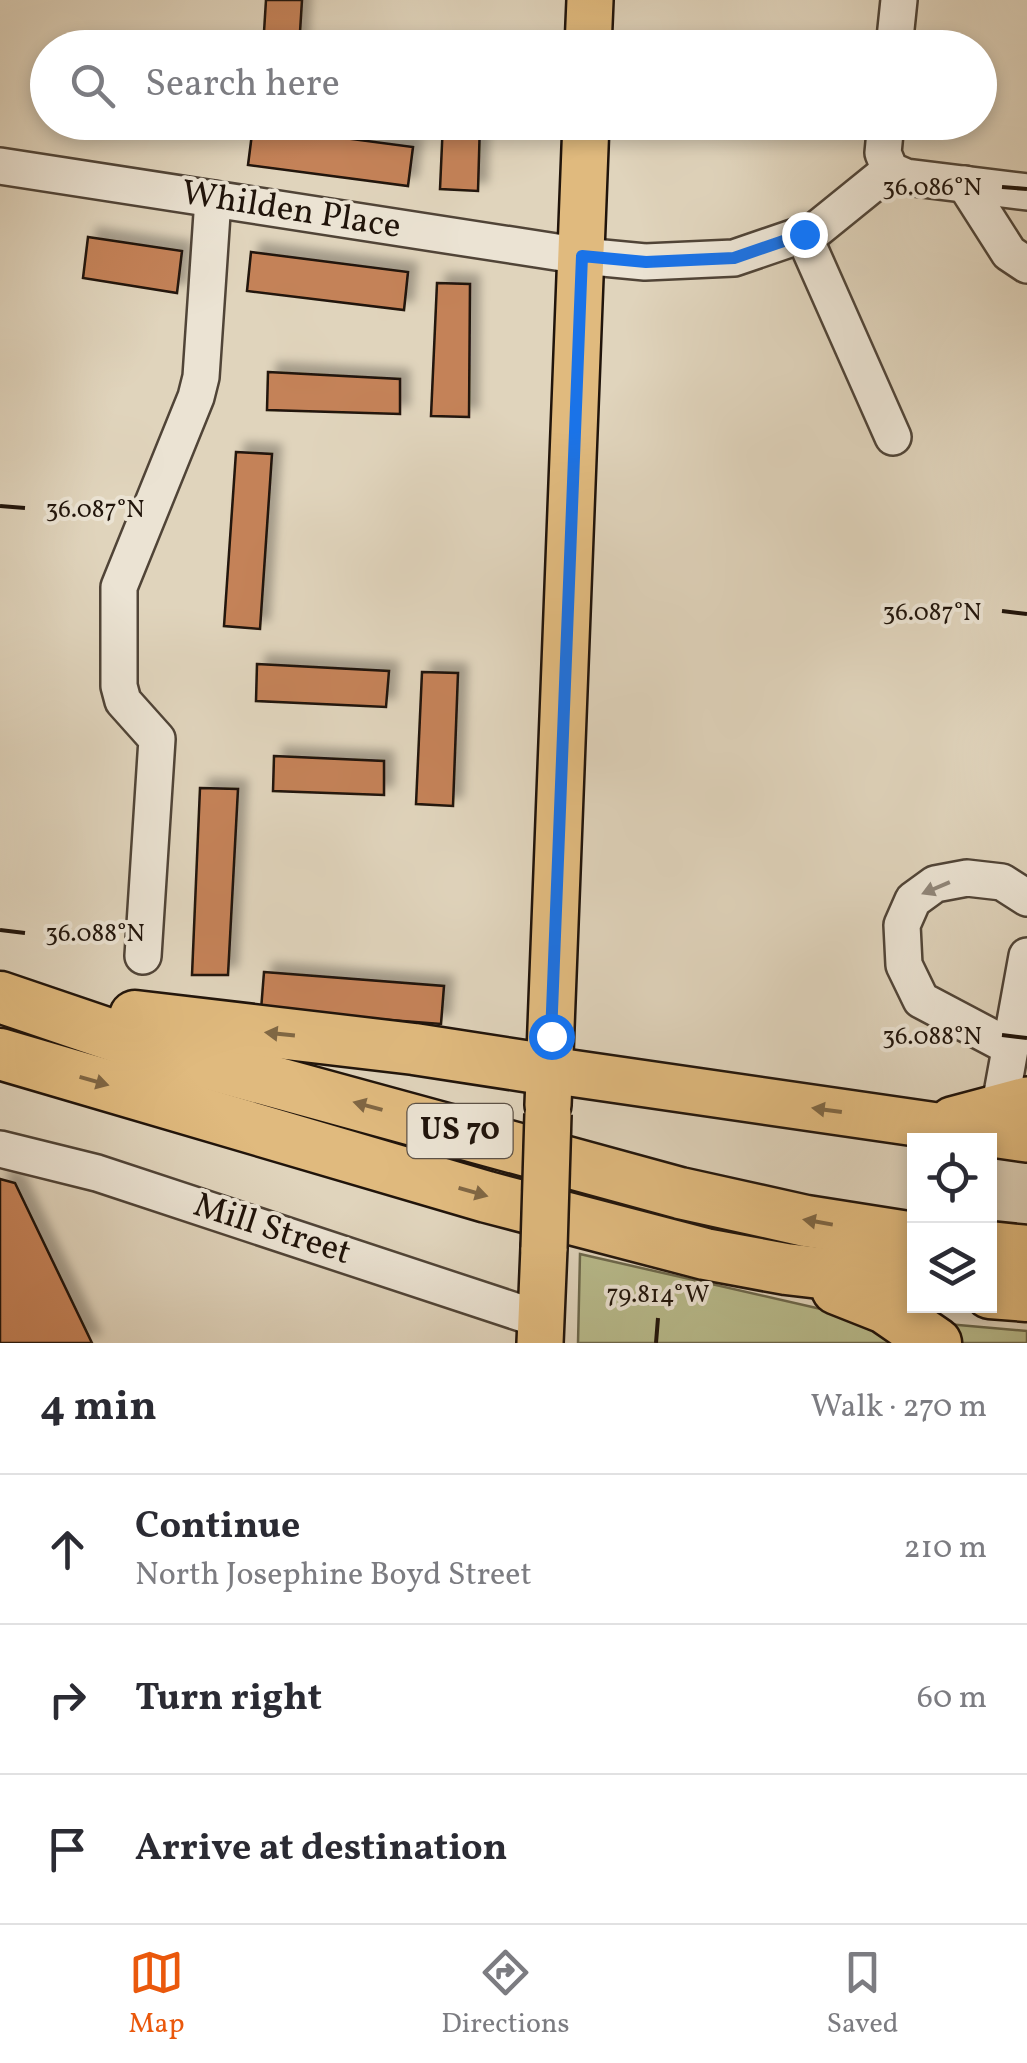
<!DOCTYPE html>
<html lang="en">
<head>
<meta charset="utf-8">
<style>
  :root { --surface:#fff; --page:#f7f7f7; --text:#2b2b33; --muted:#7c7c81; --line:#e1e1e2; --accent:#ea580c }
  body { margin:0; font-family:Vollkorn,serif; background:var(--page); color:var(--text) }
  .controls { position:absolute; right:30px; bottom:30px; display:grid; overflow:hidden; border-radius:0px; box-shadow:0 5px 15px #0003 }
  .controls button { width:90px; height:90px; display:grid; place-items:center; padding:0; border:0; border-bottom:2px solid var(--line); background:var(--surface); color:var(--text); font:50px sans-serif }
  .stop { position:absolute; width:30px; height:30px; margin:-22px; border:8px solid #1a73e8; border-radius:50%; background:#fff }
  .stop.end { background:#1a73e8; border-color:#fff; box-shadow:0 2px 10px #0008 }
  .list { margin:0; padding:0; list-style:none }
  h2 { display:flex; justify-content:space-between; align-items:center; height:130px; margin:0; padding:0 40px; font-size:42px }
  h2 small { font-size:32px; font-weight:400; color:var(--muted) }
  .list li { display:grid; grid-template-columns:65px 1fr auto; gap:30px; align-items:center; box-sizing:border-box; height:150px; padding:0 40px; border-top:2px solid var(--line) }
  .list b { display:block; font-size:38px; white-space:nowrap }
  .list p { margin:0; font-size:32px; white-space:nowrap; color:var(--muted) }
  .list em { font-size:32px; font-style:normal; color:var(--muted) }
  .icon { flex:none; width:55px; height:55px; fill:none; stroke:currentColor; stroke-width:2; stroke-linecap:round; stroke-linejoin:round }
  .map { position:relative; flex:none; width:1027px; height:1343px; overflow:hidden }
  .search { position:absolute; background:var(--surface); box-shadow:0 5px 15px #0003; left:30px; right:30px; top:30px; height:110px; display:flex; align-items:center; gap:25px; box-sizing:border-box; padding:0 35px; border-radius:55px; color:var(--muted); font-size:38px }
  .sheet { height:580px; background:var(--surface) }
  nav { display:flex; justify-content:space-around; align-items:center; box-sizing:border-box; height:140px; border-top:2px solid var(--line); background:var(--surface); font-size:28px; color:var(--muted) }
  nav a { display:grid; justify-items:center; gap:5px }
  nav .on { color:var(--accent) }
  .map>svg:first-child { display:block }
  .green { fill:#b8bb8c; stroke:#6c684c; stroke-width:2.5 }
  .building { fill:#c48258; stroke:#20140b; stroke-width:2.5; filter:url(#shadow) }
  .lines { fill:none; stroke-linecap:round; stroke-linejoin:round }
  .minor-casing { stroke:#504437; stroke-width:40 }
  .major-casing { stroke:#20140b; stroke-width:50 }
  .highway-casing { stroke:#20140b; stroke-width:55 }
  .minor { stroke:#ebe3d3; stroke-width:35 }
  .major { stroke:#e0ba7e; stroke-width:45 }
  .highway { stroke:#e0ba7e; stroke-width:50 }
  .major-bridge-casing { stroke:#20140b; stroke-width:50; stroke-linecap:butt }
  .major-bridge { stroke:#e0ba7e; stroke-width:45 }
  .oneway { fill:#908679 }
  .oneway2 { fill:#806744 }
  .route { stroke:#1a73e8; stroke-width:12 }
  .ticks { fill:none; stroke:#20140b; stroke-width:4 }
  .labels { text-anchor:middle; dominant-baseline:central; stroke-width:8; stroke-linejoin:round; paint-order:stroke }
  .shield { fill:#ebe3d3; stroke:#5d5247; stroke-width:2.5 }
  .shield-label { font-size:32px; font-weight:bold; fill:#20140b }
  .street-label { font-size:35px; fill:#20140b; stroke:#ebe3d3 }
  .ticks-label { font-size:25px; text-anchor:middle; fill:#20140b; stroke:#ebe3d3; stroke-width:8; stroke-linejoin:round; paint-order:stroke }
</style>
</head>
<body>
<div class="map">
<svg width="1027" height="1343" viewBox="0 0 1027 1343">
  <defs>
    <filter id="shadow"><feDropShadow dx="9" dy="-9" stdDeviation="5" flood-color="#0004"/></filter>
  </defs>
  <rect width="100%" height="100%" fill="#e0d4bc"/>
  <filter id="stains"><feTurbulence type="fractalNoise" baseFrequency=".002" numOctaves="4"/><feColorMatrix values="0 0 0 0 .2 0 0 0 0 .09 0 0 0 0 .02 0 0 0 .5 -.17"/></filter>
  <radialGradient id="worn" r=".72"><stop offset=".6" stop-color="#630" stop-opacity="0"/><stop offset="1" stop-color="#630" stop-opacity=".3"/></radialGradient>
  <g class="green">
    <path d="M580,1254L847,1315L906,1343H578Z"/>
    <path d="M947,1324L1027,1331V1343H958Z"/>
  </g>
  <g class="building">
    <path d="M266,0H302L299,48H263Z"/>
    <path d="M129,122H206L204,136L128,128Z"/>
    <path d="M443,122H480L478,191L440,189Z"/>
    <path d="M253,126L413,147L408,186L248,165Z"/>
    <path d="M88,237L182,251L177,293L83,278Z"/>
    <path d="M251,252L408,272L404,310L247,291Z"/>
    <path d="M437,283L470,284L469,417L431,416Z"/>
    <path d="M268,372L400,379V414L267,410Z"/>
    <path d="M236,452L272,454L260,629L224,626Z"/>
    <path d="M257,664L389,671L386,707L256,701Z"/>
    <path d="M422,672L458,673L453,806L416,804Z"/>
    <path d="M274,756L384,761V795L273,791Z"/>
    <path d="M200,788L238,789L228,975H192Z"/>
    <path d="M264,972L444,986L441,1024L261,1010Z"/>
    <path d="M0,1179L15,1183L92,1343H0Z"/>
  </g>
  <g class="lines">
    <g class="minor-casing">
      <g id="minor">
        <path d="M894,48L899,0"/>
        <path d="M886,122L883,153L890,170L906,177L1027,192"/>
        <path d="M0,166L582,256L645,262L734,258L816,230L890,170"/>
        <path d="M965,184L1009,253L1027,265"/>
        <path d="M803,234L893,437"/>
        <path d="M143,956L157,739L123,701L119,686V587L196,397L201,377L213,199"/>
        <path d="M1010,1047L921,1000L904,965L902,925L913,900L935,884L967,878L1002,882L1027,898"/>
        <path d="M999,1110L1027,956"/>
        <path d="M0,1149L97,1173L542,1320"/>
      </g>
    </g>
    <g class="major-casing">
      <g id="major">
        <path d="M588,48L590,0"/>
        <path d="M550,1070L1027,1139"/>
        <path d="M548,1105L586,122"/>
        <path d="M952,1120L1027,1100"/>
        <path d="M540,1343L544,1248"/>
      </g>
    </g>
    <g class="highway-casing">
      <g id="highway">
        <path d="M0,997L150,1048L680,1193L806,1221L914,1238"/>
        <path d="M135,1016L414,1049L550,1070"/>
        <path d="M0,1054L487,1197L705,1254L786,1269L914,1284"/>
        <path d="M990,1247L1027,1251"/>
        <path d="M837,1289L885,1308L936,1343"/>
        <path d="M990,1293L1027,1296"/>
      </g>
    </g>
    <use href="#minor" class="minor"/>
    <use href="#major" class="major"/>
    <use href="#highway" class="highway"/>
    <g class="major-bridge-casing">
      <path id="major-bridge" d="M544,1248L548,1114"/>
    </g>
    <use href="#major-bridge" class="major-bridge"/>
  </g>
  <defs><path id="oneway-solid" d="M-6-.8H1V-3.2L6.5 0L1 3.2V.8H-6Z" transform="scale(2.5)"/></defs>
  <use class="oneway" href="#oneway-solid" transform="translate(936 888) rotate(157)"/>
  <g class="oneway2">
    <use href="#oneway-solid" transform="translate(280 1034) rotate(-174)"/>
    <use href="#oneway-solid" transform="translate(94 1081) rotate(16)"/>
    <use href="#oneway-solid" transform="translate(368 1106) rotate(-165)"/>
    <use href="#oneway-solid" transform="translate(827 1110) rotate(-172)"/>
    <use href="#oneway-solid" transform="translate(473 1192) rotate(16)"/>
    <use href="#oneway-solid" transform="translate(818 1222) rotate(-170)"/>
  </g>
  <g class="lines">
    <path class="route" d="M551,1036L582,256L646,262L734,258L804,234"/>
  </g>
  <path class="ticks" d="M1002,187L1027,189M0,506L25,508M1002,611L1027,614M0,930L25,933M1002,1035L1027,1038M656,1343L658,1318"/>
  <g class="labels">
    <rect class="shield" x="407.5" y="1104" width="105" height="54" rx="8"/>
    <g class="shield-label">
      <text x="460" y="1131">US 70</text>
    </g>
    <g class="street-label">
      <text transform="translate(291 211) rotate(9)">Whilden Place</text>
      <text transform="translate(272 1230) rotate(18)">Mill Street</text>
    </g>
  </g>
  <g class="ticks-label">
    <text x="932" y="195">36.086°N</text>
    <text x="95" y="517">36.087°N</text>
    <text x="932" y="620">36.087°N</text>
    <text x="95" y="941">36.088°N</text>
    <text x="932" y="1044">36.088°N</text>
    <text x="658" y="1302">79.814°W</text>
  </g>
  <rect width="100%" height="100%" filter="url(#stains)"/>
  <rect width="100%" height="100%" fill="url(#worn)"/>
</svg>
<div class="controls">
<button><svg class="icon" aria-label="locate" viewBox="0 0 24 24"><circle cx="12" cy="12" r="6"/><path d="M12 2v4M12 18v4M2 12h4M18 12h4"/></svg></button>
<button><svg class="icon" aria-label="layers" viewBox="0 0 24 24"><path d="M12 4l9 5-9 5-9-5zM3 14l9 5 9-5"/></svg></button>
</div>
<div class="stop" style="left:551px;top:1036px"></div>
<div class="stop end" style="left:804px;top:234px"></div>
<div class="search"><svg class="icon" aria-label="search" viewBox="0 0 24 24"><circle cx="10" cy="10" r="6"/><path d="M15 15l6 6"/></svg>Search here</div>
</div>
<section class="sheet">
<h2>4 min<small>Walk · 270 m</small></h2>
<ul class="list">
<li><svg class="icon" aria-label="ahead" viewBox="0 0 24 24"><path d="M12 20V5M6 11l6-6 6 6"/></svg><div><b>Continue</b><p>North Josephine Boyd Street</p></div><em>210 m</em></li>
<li><svg class="icon" aria-label="right" viewBox="0 0 24 24"><path d="M7 20v-9h11M14 6l5 5-5 5"/></svg><div><b>Turn right</b></div><em>60 m</em></li>
<li><svg class="icon" aria-label="arrive" viewBox="0 0 24 24"><path d="M6 21V4h12l-3 4 3 4H6"/></svg><div><b>Arrive at destination</b></div></li>
</ul>
</section>
<nav>
<a class="on"><svg class="icon" aria-label="map" viewBox="0 0 24 24"><path d="M3 6l6-2 6 2 6-2v14l-6 2-6-2-6 2zM9 4v14M15 6v14"/></svg>Map</a>
<a><svg class="icon" aria-label="directions" viewBox="0 0 24 24"><path d="M12 3l9 9-9 9-9-9zM9 14v-3h6M13 9l2 2-2 2"/></svg>Directions</a>
<a><svg class="icon" aria-label="saved" viewBox="0 0 24 24"><path d="M7 4h10v16l-5-4-5 4z"/></svg>Saved</a>
</nav>
</body>
</html>
